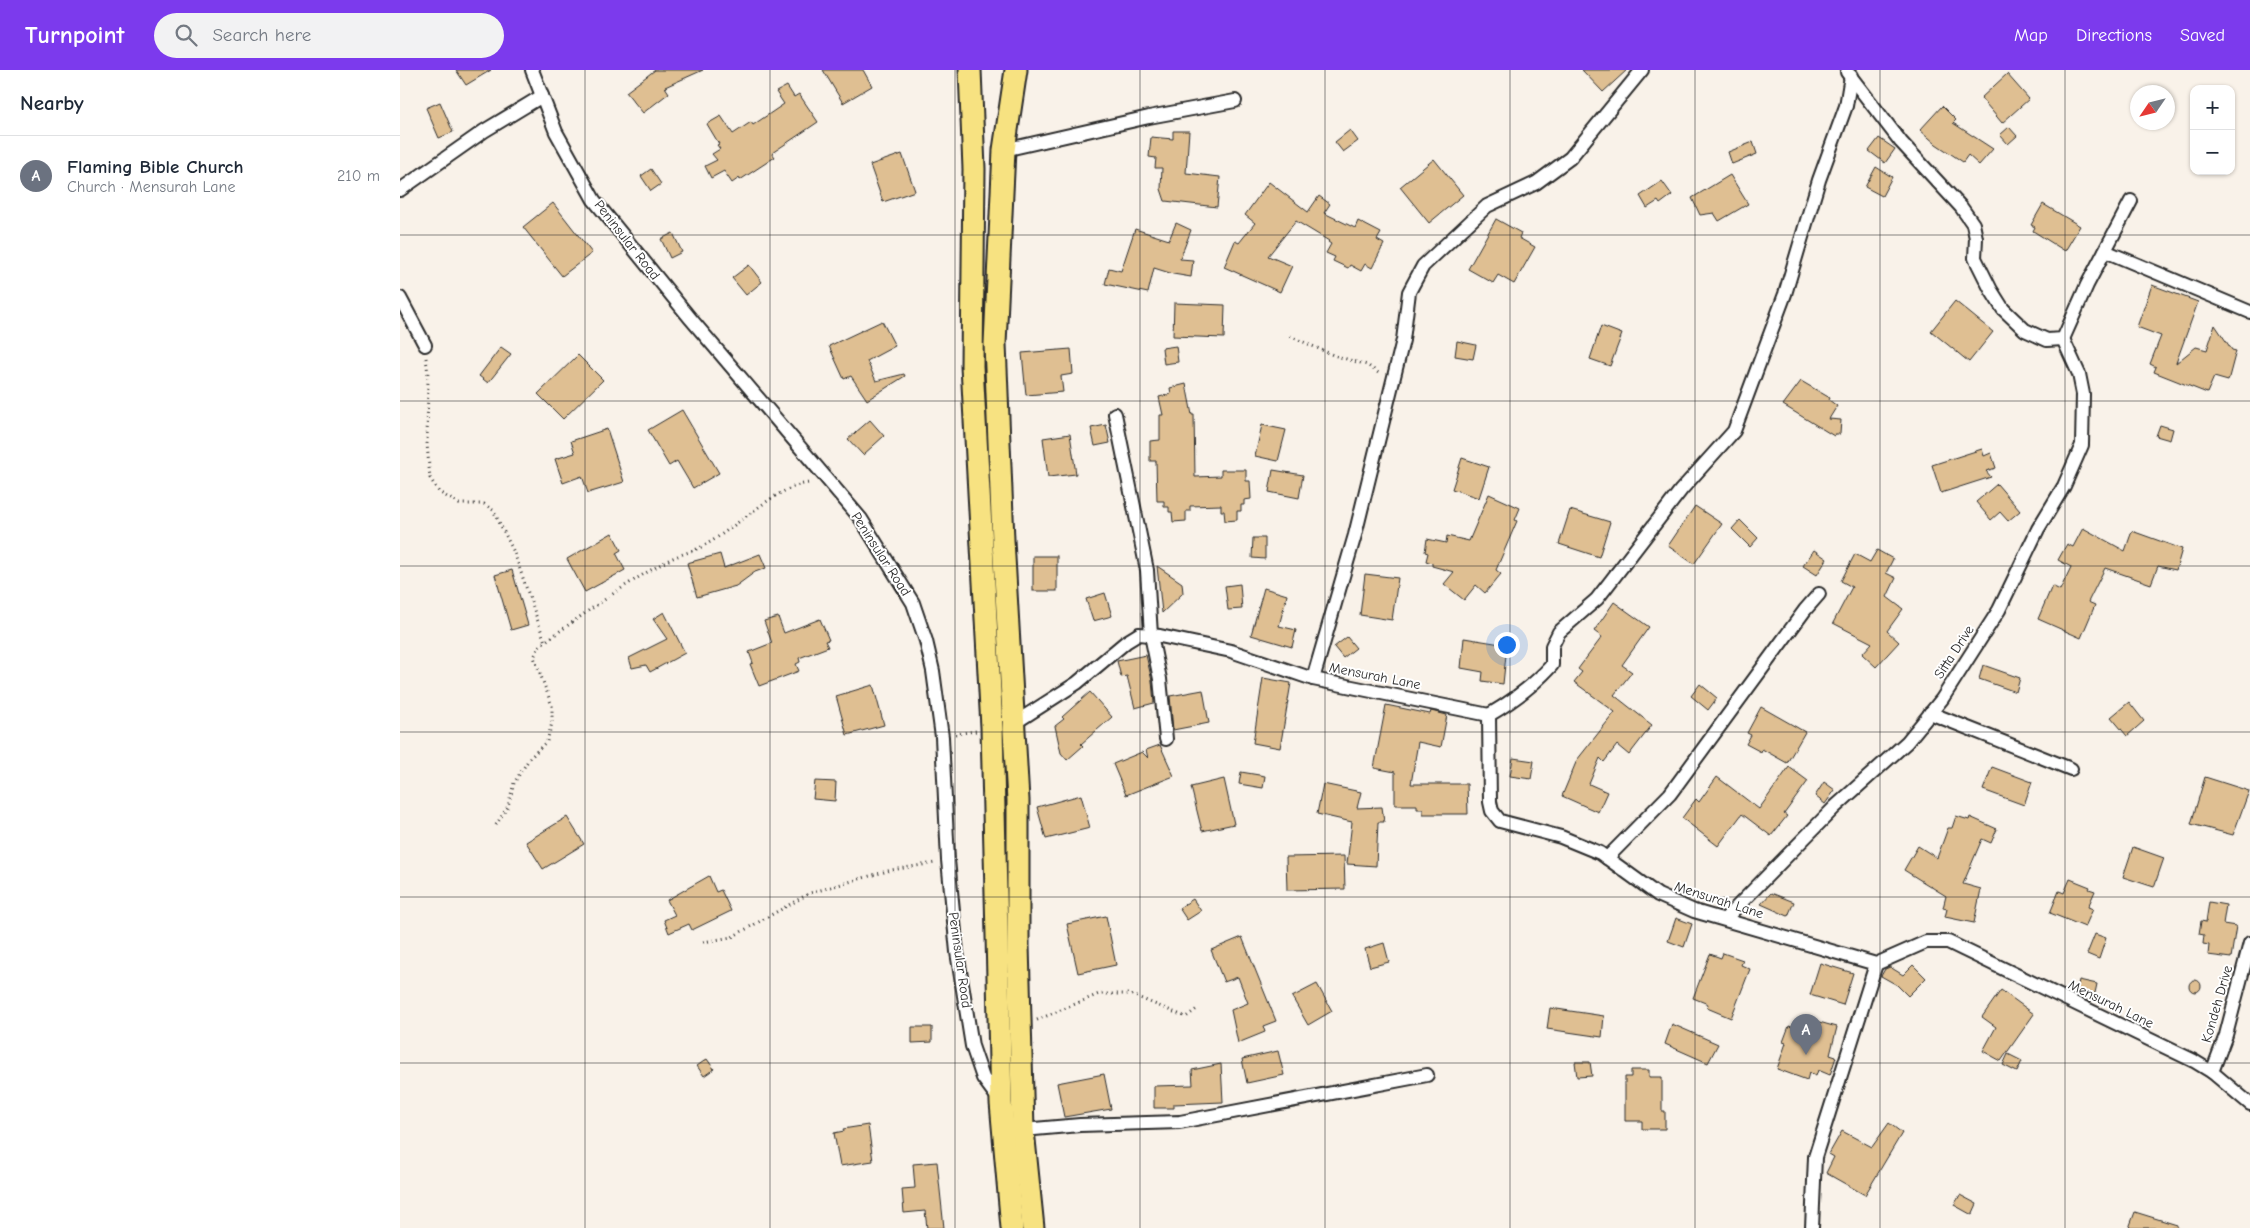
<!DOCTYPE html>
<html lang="en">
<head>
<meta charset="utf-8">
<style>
  :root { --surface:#fff; --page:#f2f2f3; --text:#1f2937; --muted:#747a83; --line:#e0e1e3; --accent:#7c3aed }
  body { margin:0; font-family:"Comic Neue",sans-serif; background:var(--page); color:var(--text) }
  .controls { position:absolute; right:15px; top:15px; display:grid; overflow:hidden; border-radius:10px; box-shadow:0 1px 4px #0004 }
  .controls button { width:45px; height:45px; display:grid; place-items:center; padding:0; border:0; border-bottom:1px solid var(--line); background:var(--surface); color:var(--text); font:25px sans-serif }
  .compass { position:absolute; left:1730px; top:15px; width:45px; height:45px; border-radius:50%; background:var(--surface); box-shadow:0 1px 4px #0004; rotate:235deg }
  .you { position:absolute; left:1106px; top:574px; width:18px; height:18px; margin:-12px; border:4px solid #fff; border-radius:50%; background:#1a73e8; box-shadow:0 0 0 8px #1a73e833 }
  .badge { display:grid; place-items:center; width:32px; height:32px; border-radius:50%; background:var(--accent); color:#fff; font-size:16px; font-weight:700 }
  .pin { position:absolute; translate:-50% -41px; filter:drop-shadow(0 1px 2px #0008) }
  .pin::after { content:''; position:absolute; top:26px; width:18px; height:15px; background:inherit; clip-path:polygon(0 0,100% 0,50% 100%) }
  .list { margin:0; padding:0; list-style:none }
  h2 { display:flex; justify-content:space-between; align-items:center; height:65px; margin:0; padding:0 20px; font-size:21px }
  h2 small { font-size:16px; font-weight:400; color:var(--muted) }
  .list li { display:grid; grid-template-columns:32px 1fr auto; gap:15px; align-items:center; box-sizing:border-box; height:80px; padding:0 20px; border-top:1px solid var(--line) }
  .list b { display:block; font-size:19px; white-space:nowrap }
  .list p { margin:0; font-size:16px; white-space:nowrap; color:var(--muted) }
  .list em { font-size:16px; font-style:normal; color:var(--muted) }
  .icon { flex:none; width:28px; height:28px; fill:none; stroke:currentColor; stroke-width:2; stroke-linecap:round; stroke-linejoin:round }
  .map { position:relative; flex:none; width:1850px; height:1158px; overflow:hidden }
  header { display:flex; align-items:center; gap:30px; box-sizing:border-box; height:70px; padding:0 25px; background:var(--accent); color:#fff }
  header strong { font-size:24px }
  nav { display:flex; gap:28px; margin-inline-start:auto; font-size:18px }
  .search { width:350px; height:45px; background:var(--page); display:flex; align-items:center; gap:12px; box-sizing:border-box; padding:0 18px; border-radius:28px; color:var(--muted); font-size:19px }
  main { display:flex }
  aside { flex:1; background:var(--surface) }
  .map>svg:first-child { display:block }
  .building { fill:#dfbf92; stroke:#2b2b2b }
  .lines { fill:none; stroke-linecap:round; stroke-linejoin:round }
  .street-casing { stroke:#2b2b2b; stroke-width:16 }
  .primary-casing { stroke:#2b2b2b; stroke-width:25 }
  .path { stroke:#2b2b2b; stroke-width:3; stroke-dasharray:1 4; stroke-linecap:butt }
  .street { stroke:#fff; stroke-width:12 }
  .primary { stroke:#f7e281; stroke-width:21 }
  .grid { fill:none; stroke:#2b2b2b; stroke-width:1; stroke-opacity:0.55 }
  .labels { text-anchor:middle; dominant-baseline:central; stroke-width:4; stroke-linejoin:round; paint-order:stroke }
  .street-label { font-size:14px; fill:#2b2b2b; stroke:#fff }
</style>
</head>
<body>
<header>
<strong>Turnpoint</strong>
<div class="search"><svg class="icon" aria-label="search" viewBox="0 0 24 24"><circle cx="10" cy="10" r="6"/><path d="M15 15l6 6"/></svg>Search here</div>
<nav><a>Map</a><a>Directions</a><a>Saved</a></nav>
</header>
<main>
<aside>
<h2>Nearby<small></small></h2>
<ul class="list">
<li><span class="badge" style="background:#6b7280">A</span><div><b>Flaming Bible Church</b><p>Church · Mensurah Lane</p></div><em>210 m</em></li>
</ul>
</aside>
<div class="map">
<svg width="1850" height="1158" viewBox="0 0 1850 1158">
  <rect width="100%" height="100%" fill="#f9f2e9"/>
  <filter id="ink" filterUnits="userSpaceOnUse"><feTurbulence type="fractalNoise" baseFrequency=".02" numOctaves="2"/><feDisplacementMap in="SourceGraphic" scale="10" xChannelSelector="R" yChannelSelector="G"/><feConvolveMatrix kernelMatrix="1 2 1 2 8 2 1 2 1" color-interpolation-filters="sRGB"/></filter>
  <g filter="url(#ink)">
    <g class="building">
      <path d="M56,0H91L66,15Z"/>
      <path d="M255,0H303L265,17L269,23L243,43L226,22Z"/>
      <path d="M423,0H463L472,16L443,33Z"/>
      <path d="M1182,0H1227L1203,22Z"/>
      <path d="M1607,4L1629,29L1602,53L1581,28Z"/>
      <path d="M387,16L394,27L399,24L418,52L372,83L375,87L340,110L339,108L332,113L324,101L311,108L305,96L317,90L312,84L320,79L317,75L319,74L307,54L321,46L333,64L351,52L353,55L384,34L376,22Z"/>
      <path d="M40,32L53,62L39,68L26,38Z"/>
      <path d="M1542,36L1556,50L1553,53L1593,79L1579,95L1568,85L1563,92L1536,74L1520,60Z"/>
      <path d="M1609,57L1617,66L1608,74L1600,65Z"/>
      <path d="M950,60L958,71L943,82L935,72Z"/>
      <path d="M773,61H789L786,103L820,107L817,137L765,131L761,119L762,98H755L756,88L749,87L751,67L773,69Z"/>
      <path d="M1479,68L1495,79L1485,93L1469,81Z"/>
      <path d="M1353,72L1357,84L1332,94L1328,82Z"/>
      <path d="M502,84L515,121L483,132L470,95Z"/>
      <path d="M1034,89L1063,125L1029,153L1000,117Z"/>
      <path d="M1476,97L1492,107L1482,126L1465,117Z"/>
      <path d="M251,99L261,114L251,121L241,106Z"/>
      <path d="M1330,105L1348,134L1319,151L1314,143L1300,145L1292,128Z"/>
      <path d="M1262,111L1272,125L1260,134L1258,131L1247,138L1240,126Z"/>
      <path d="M869,112L908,142L919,126L930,134L924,143L955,158L958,151L981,163L977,170L984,174L972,198L965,194L961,201L950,195L948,198L933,191L935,187L926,183L931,174L928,172L929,171L896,151L868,186L892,196L880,222L824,197L835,171L839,173L855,153L845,145Z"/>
      <path d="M153,133L192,183L162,206L123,157Z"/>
      <path d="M1643,134L1680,156L1665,181L1633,161L1635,157L1631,155Z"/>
      <path d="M1096,149L1121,163L1119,168L1135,177L1114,214L1098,205L1093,213L1068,199Z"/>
      <path d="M776,153L791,160L780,189L793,190L791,207L773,204L754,198L748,223L705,214L709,198L721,201L735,159L769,170Z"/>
      <path d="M273,163L282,182L270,188L261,169Z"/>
      <path d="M349,195L362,212L346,225L332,208Z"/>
      <path d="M1752,215L1798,232L1776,293L1796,277L1807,280L1815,255L1832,280L1836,281L1828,311L1814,307L1807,323L1754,302L1756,297L1750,294L1761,266L1737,257Z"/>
      <path d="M1555,231L1593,262L1569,292L1531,261Z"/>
      <path d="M774,233L825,235L824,268L773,266Z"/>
      <path d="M482,251L495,276L467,291L476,311L504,304L505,306L467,330L451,306L444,309L429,276Z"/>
      <path d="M1201,256L1222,264L1210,296L1190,289Z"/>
      <path d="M1057,271L1076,275L1073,289L1055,286Z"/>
      <path d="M776,276L778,292L764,294L762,278Z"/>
      <path d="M101,277L111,284L88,313L79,306Z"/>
      <path d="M671,279L673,304L661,306L663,322L626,325L622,283Z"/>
      <path d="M178,285L203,310L163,349L138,324Z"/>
      <path d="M1401,311L1430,328L1429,330L1437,336L1429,349L1441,350L1440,364H1435L1434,366L1383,335Z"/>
      <path d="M786,314L792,345H794L795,407L821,406V400H846V411H850L851,429L844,430V435H841V441H837V450L825,451L824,441H821V435L790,436V441H786V451L773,452L772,442H769V437H764V431H757L756,391H750V371L760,370V345H763L759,327L771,324L770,318Z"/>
      <path d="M282,340L319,403L293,418L277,391L269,396L248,360Z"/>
      <path d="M470,350L484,366L463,385L448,369Z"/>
      <path d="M706,355L710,373L695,376L691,358Z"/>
      <path d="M862,355L886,360L878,391L855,386Z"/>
      <path d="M1760,355L1773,359L1770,370L1756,366Z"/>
      <path d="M207,359L224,412L188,423L182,406L163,413L155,389L175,383L171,371Z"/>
      <path d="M670,364L676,404L648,407L643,368Z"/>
      <path d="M1582,379L1584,386L1591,383L1596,398L1586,401L1591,407L1541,423L1532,395Z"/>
      <path d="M1062,388L1089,397L1079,428L1052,419Z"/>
      <path d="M873,400L903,405L899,428L869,422Z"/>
      <path d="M1597,414L1620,441L1608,451L1600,442L1591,450L1576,432Z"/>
      <path d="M1089,424L1120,438L1115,450L1117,451L1096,500L1101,504L1085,523L1076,515L1064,530L1044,514L1054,502L1032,496V493L1026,491L1028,483L1025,482L1027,469L1046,473L1047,466L1069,471Z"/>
      <path d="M1295,436L1322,454L1294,494L1268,476Z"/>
      <path d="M1170,440L1210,452L1199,487L1159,474Z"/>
      <path d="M1340,450L1358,468L1350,477L1332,459Z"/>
      <path d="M1683,458L1725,481L1732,461L1782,479L1776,500L1758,496L1751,514L1705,498L1688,532L1695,535L1681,568L1638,549L1652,516L1660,520L1671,497L1658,490L1667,474L1673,477Z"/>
      <path d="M212,463L221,480L216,483L225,500L185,522L167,489Z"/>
      <path d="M853,468H865V489L852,488Z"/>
      <path d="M1414,480L1427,489L1417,505L1403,496Z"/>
      <path d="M1477,480L1493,489L1486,503L1496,508L1487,527L1503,539L1487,561L1499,572L1476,597L1462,584L1472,573L1433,553L1452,517L1441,511L1455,484L1470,492Z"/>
      <path d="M320,484L324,498L360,484L366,498L355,502L336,516L297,527L287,493Z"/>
      <rect x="633" y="486" width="24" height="35"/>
      <path d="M757,496L782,513L783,523L762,543Z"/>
      <path d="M112,500L128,555L111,560L95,505Z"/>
      <path d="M965,504L998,508L992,550L960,545Z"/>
      <path d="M840,514L842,539L828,540L825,516Z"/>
      <path d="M864,518L887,525L879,556L896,560L892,577L851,565Z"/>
      <path d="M705,523L712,546L693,551L686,529Z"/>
      <path d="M1214,532L1249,557L1222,595L1232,602L1214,625L1252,655L1229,685L1217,675L1204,692L1200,688L1189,714L1207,722L1198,742L1162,726L1177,690L1215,642L1174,612L1182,602L1178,599L1202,567L1194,561Z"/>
      <path d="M264,542L285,583L250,602L246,595L232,598L229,588L267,569L253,549Z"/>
      <path d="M378,547L384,563L420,549L429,570L425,571L428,577L399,588L400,592L396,594L399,601L359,616L350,594L353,593L349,582L372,573L364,551Z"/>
      <path d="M947,567L956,578L943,588L934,577Z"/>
      <path d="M1064,568L1107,575L1103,614L1082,611L1083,602L1061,598Z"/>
      <path d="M746,585L752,611L754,633L735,638L727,606L721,607L717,591Z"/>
      <path d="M1583,595L1620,608L1616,622L1579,609Z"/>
      <path d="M863,608L891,613L880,678L853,673Z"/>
      <path d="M1300,614L1317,628L1308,640L1291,626Z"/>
      <path d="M473,615L484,655L447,665L436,626Z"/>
      <path d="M803,620L809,653L773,660L770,626Z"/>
      <path d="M690,622L712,647L681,674L683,676L667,690L661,683L655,656L664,649L662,647Z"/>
      <path d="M1729,632L1744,651L1727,666L1711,647Z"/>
      <path d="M986,635L1030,644L1031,641L1047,645L1041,677L1018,672L1011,714H1067L1068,744H1023V739H1017V735H995V702L974,698Z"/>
      <path d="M1361,637L1405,662L1387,693L1362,679L1361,682L1346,674L1351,665L1347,663Z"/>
      <path d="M760,675L774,706L726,725L713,694L742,682L748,688L746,680Z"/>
      <path d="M1113,688L1134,691L1131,709L1110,706Z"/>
      <path d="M1389,697L1408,711L1384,744L1387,746L1371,766L1342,744L1318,776L1282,748L1296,729L1299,732L1317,707L1359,739Z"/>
      <path d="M1592,697L1632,712L1624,735L1583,720Z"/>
      <path d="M841,702L865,706L863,718L839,714Z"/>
      <path d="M1805,707L1849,721L1833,765L1791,754Z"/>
      <path d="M824,709L834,754L802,761L791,717Z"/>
      <path d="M415,711L436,712L435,731L413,729Z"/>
      <path d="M1424,712L1435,720L1425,734L1415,726Z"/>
      <path d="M923,714L961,722L957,738L982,737L984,752H978L976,796L947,794L952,752L917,744Z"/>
      <path d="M681,725L690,758L646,769L637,737Z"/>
      <path d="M1556,746L1569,750L1570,747L1597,759L1591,773L1582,769L1563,814L1581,819L1574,853L1545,847L1547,839L1543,838L1546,826L1504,800L1518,776L1537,788L1548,758H1552Z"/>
      <path d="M167,747L184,774L143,799L126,772Z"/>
      <path d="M1733,777L1764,788L1754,817L1723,807Z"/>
      <path d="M944,786L945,819L887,820L886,787Z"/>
      <path d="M309,806L316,822L321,820L331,841L292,860L289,854L269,863L264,850L275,845L267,830Z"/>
      <path d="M1670,809L1690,817L1689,819L1695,821L1688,837L1693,839L1685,857L1650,843L1659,821L1664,823Z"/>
      <path d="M1371,823L1394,832L1388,846L1361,834Z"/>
      <path d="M793,829L801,841L787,850L779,838Z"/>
      <path d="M1809,832L1826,835L1823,854L1836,856L1831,888L1808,885L1809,875L1803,874L1804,865L1799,864L1801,851L1806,852Z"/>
      <path d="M706,846L716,895L678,903L667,854Z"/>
      <path d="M1276,848L1292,854L1284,877L1268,871Z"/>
      <path d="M1695,864L1706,868L1699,889L1687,884Z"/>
      <path d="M842,867L876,951L863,956L865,962L838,973L831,940L848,933L838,907L824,912L811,880Z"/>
      <path d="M984,873L989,892L970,897L965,879Z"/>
      <path d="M1323,883L1343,890L1341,895L1350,899L1331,948L1307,938L1308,934L1293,928L1310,884L1321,888Z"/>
      <path d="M1420,893L1453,903L1443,935L1410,925Z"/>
      <path d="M1513,895L1526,908L1508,926L1497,915L1481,906L1485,899L1490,897L1503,905Z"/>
      <circle cx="1795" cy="916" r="6"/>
      <path d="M1679,910L1697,914L1695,923L1691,924L1690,930L1676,925Z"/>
      <path d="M917,914L932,941L908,955L892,927Z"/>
      <path d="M1601,920L1634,944L1601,991L1583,981L1596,957L1582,947Z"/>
      <path d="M1150,938L1204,946L1202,967L1147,959Z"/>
      <path d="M1419,952L1437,957L1430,985L1436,987L1430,1005L1418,1000L1416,1006L1409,1003L1407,1010L1377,999L1386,973L1383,972L1389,956L1416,966Z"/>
      <path d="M1272,954L1318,974L1308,993L1265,974Z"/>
      <path d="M512,957H532V972L512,973Z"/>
      <path d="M878,981L884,1005L847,1013L842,989Z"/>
      <path d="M1608,984L1622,991L1617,1002L1603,995Z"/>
      <path d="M307,989L314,999L304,1006L297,996Z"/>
      <path d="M1175,992H1190L1192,1006L1177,1007Z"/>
      <path d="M821,994L823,1032L774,1034V1038H754V1016L793,1015L792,1000Z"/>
      <path d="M1231,1000H1249V1007H1262V1041H1265V1059H1242V1051H1225V1007H1231Z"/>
      <path d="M704,1004L711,1039L664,1047L657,1013Z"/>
      <path d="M1489,1053L1502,1063L1465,1125L1426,1103L1434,1087L1429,1084L1442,1061L1472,1077Z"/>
      <path d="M468,1055L473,1091L440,1096L434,1063L444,1061L443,1059Z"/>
      <path d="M537,1092L544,1158H527L525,1141L504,1143L502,1119L515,1118L513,1094Z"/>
      <path d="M1560,1125L1577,1134L1572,1145L1554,1135Z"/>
      <path d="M1735,1142L1777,1155V1158H1729Z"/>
    </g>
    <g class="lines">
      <g class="street-casing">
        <g id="street">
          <path d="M132,0L156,62L194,130L290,248L461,449L513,533L526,571L533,601L542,667L548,790L557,882L572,976L583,1008L600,1031"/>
          <path d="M1447,2L1501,72L1561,137L1573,154L1576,168L1575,188L1591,220L1603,239L1625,260L1647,270L1663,269L1687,215L1731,131"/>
          <path d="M604,80L749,47L835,31"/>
          <path d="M0,120L84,61L142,26"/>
          <path d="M1705,181L1850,242"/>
          <path d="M0,228L25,275"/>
          <path d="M715,344L747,500L751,565L760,609L766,669"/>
          <path d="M913,609L955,465L1003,270L1009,222L1023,196L1087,136L1136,113L1170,88L1242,0"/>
          <path d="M1530,643L1671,699"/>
          <path d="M1089,645L1090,732L1092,741L1100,751L1161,767L1200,783L1258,825L1294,841L1476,894L1526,872H1548L1794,991L1812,1002L1850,1034"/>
          <path d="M1089,645C1113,631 1133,616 1152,595V576L1159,562L1197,529L1281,420L1334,361L1385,224L1419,110L1446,36L1451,6"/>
          <path d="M613,654L677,613L726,572L739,564L760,566L831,581L913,609L1089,645"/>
          <path d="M1207,788L1270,724L1405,540L1419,524"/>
          <path d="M1325,849L1435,737L1507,672L1542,629L1599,540L1638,459L1664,416L1682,375L1683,324L1679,304L1663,269"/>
          <path d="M1812,1002L1826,965L1850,873"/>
          <path d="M623,1060L680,1055L780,1052L1027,1005"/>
          <path d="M1412,1158L1415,1087L1476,894"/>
        </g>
      </g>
      <g class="primary-casing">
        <g id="primary">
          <path d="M570,0L574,99L572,296L592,657L601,1033L612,1158"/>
          <path d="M616,0L604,80L595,274L603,470L618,730V875L623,1060L633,1158"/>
        </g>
      </g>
      <g class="path">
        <path d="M890,266L933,285L967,295L980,304"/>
        <path d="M26,288L28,304L27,374L30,408L39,422L59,434H84L93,440L114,482L145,572"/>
        <path d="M555,664L576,661"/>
        <path d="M96,755L108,736L114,713L129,689L147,671L152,653V636L134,587L140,575C182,546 222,515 267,491C279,484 293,482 305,475C335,459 379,413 412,413"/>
        <path d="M303,872L332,867L410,823L491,800L535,793"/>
        <path d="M637,950L699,924H730L786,947L797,939"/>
      </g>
      <use href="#street" class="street"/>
      <use href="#primary" class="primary"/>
    </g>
  </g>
  <path class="grid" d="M185,0V1158M370,0V1158M555,0V1158M740,0V1158M925,0V1158M1110,0V1158M1295,0V1158M1480,0V1158M1665,0V1158M0,165H1850M0,331H1850M0,496H1850M0,662H1850M0,827H1850M0,993H1850"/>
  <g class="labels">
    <g class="street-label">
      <text transform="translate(227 170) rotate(52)">Peninsular Road</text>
      <text transform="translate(481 484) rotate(57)">Peninsular Road</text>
      <text transform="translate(1554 582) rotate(-57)">Sitta Drive</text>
      <text transform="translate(975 606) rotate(11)">Mensurah Lane</text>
      <text transform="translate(1319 830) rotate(18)">Mensurah Lane</text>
      <text transform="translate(560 890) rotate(82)">Peninsular Road</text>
      <text transform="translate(1711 934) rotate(26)">Mensurah Lane</text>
      <text transform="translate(1817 934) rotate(-74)">Kondeh Drive</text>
    </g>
  </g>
</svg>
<div class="controls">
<button>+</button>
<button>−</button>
</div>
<svg class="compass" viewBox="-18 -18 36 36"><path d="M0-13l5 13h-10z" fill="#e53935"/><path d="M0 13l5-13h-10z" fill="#747a83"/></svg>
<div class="you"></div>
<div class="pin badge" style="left:1406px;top:985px;background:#6b7280">A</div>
</div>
</main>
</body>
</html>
